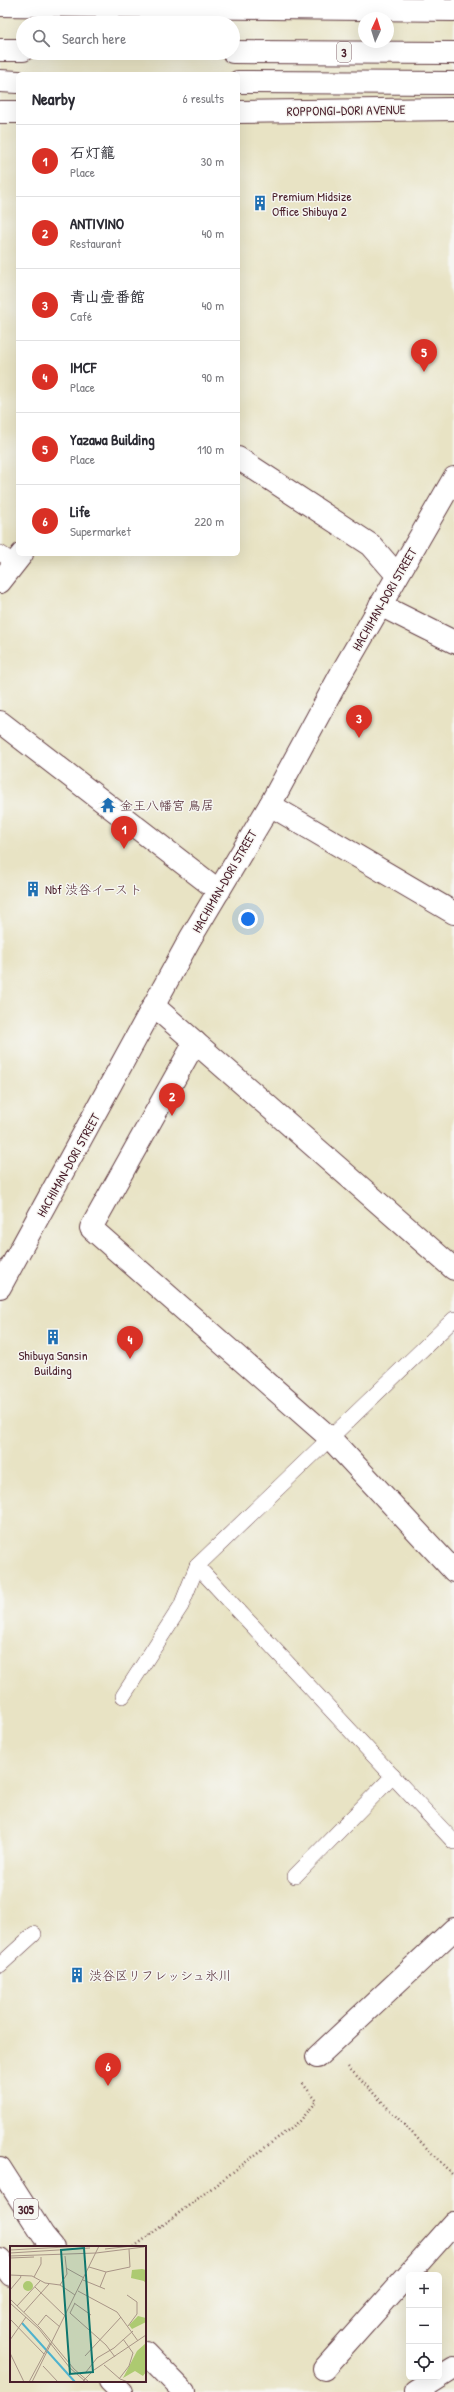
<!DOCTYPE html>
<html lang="en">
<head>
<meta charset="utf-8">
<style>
  :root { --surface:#fff; --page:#f2f2f3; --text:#2b2b33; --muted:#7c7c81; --line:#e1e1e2; --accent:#d93025 }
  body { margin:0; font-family:"Patrick Hand","Klee One",sans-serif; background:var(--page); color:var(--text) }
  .controls { position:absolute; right:12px; bottom:12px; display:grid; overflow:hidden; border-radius:6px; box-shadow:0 4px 16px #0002 }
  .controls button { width:36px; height:36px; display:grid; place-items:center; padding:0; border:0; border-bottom:1px solid var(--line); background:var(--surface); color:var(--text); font:20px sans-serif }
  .compass { position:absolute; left:358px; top:12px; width:36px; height:36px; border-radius:50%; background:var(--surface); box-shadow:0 4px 16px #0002; rotate:4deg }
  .you { position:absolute; left:248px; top:919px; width:14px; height:14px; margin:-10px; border:3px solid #fff; border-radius:50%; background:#1a73e8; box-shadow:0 0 0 6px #1a73e833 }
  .badge { display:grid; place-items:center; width:26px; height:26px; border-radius:50%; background:var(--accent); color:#fff; font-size:13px; font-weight:700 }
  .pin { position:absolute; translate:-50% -33px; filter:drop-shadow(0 1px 2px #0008) }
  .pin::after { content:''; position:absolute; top:21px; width:14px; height:12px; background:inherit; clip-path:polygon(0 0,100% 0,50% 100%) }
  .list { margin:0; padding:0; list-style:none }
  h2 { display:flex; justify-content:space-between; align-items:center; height:52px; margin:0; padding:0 16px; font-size:17px }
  h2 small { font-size:13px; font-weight:400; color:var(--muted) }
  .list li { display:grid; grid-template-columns:26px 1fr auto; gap:12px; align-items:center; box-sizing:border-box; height:72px; padding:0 16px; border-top:1px solid var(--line) }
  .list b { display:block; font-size:15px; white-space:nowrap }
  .list p { margin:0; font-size:13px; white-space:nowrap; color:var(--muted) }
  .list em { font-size:13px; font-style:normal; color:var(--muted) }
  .icon { flex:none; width:22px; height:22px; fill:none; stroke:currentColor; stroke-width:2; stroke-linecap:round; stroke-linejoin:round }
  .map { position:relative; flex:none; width:454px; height:2392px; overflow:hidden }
  .search { position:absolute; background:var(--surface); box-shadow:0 4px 16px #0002; left:16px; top:16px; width:224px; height:44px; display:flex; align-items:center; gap:10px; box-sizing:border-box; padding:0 14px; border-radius:22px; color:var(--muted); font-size:15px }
  .panel { position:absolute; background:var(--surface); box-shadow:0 4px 16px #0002; left:16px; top:72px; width:224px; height:484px; border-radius:6px }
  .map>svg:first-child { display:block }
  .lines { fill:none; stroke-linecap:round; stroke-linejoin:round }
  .lane-casing { stroke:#623c42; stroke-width:16 }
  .street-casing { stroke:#623c42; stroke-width:24 }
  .secondary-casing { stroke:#623c42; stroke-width:24 }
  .primary-casing { stroke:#623c42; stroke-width:24 }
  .highway-casing { stroke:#623c42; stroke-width:24 }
  .path { stroke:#623c42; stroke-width:2.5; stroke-dasharray:1 3; stroke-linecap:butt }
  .lane { stroke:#fff; stroke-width:15 }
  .street { stroke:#fff; stroke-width:22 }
  .secondary { stroke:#fff; stroke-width:22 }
  .primary { stroke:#fff; stroke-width:22 }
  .highway { stroke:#fff; stroke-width:22 }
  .labels { text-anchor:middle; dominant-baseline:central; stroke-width:3; stroke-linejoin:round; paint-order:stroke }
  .shield { fill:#f6f6f2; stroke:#7e6067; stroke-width:1 }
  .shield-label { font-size:12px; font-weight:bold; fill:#4a1f2b }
  .street-label { font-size:13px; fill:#4a1f2b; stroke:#f6f6f2 }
  .poi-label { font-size:13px; fill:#4a1f2b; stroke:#f6f6f2; text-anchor:start }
  .inset-river { fill:none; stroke:#50b3ce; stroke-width:2 }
  .inset-road { fill:none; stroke:#a99587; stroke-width:1 }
  .view { fill:#0f766e; fill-opacity:0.15; stroke:#0f766e; stroke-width:2 }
  .inset-edge { fill:none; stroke:#4a1f2b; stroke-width:2 }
</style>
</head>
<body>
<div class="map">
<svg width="454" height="2392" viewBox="0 0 454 2392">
  <rect width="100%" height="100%" fill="#f6f6f2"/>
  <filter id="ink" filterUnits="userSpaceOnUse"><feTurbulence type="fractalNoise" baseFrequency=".025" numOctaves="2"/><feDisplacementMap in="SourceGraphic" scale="8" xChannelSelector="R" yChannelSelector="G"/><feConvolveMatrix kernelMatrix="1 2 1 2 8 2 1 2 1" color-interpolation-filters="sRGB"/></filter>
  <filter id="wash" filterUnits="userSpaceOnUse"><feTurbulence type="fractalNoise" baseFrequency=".012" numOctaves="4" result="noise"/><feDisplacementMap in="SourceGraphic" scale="16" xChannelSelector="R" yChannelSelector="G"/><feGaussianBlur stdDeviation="0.9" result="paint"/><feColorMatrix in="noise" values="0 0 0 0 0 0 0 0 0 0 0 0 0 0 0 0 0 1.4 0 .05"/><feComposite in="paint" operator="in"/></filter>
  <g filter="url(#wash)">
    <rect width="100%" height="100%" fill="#e8e3c4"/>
  </g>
  <g filter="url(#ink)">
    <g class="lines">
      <g class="lane-casing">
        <g id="lane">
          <path d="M0,553L15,563"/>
          <path d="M454,1319L197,1566L454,1842"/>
          <path d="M123,1696L181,1606L197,1566"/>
          <path d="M295,1876L393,1776"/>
          <path d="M0,1965L34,1934"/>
        </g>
      </g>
      <g class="street-casing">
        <g id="street">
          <path d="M238,458L371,545L397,575"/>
          <path d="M380,605L454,642"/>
          <path d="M270,805L454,913"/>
          <path d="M155,1007L454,1269"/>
          <path d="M195,1042L91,1228L330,1438L454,1571"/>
          <path d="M317,2057L454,1929"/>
          <path d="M324,2369L454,2223"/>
        </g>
      </g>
      <g class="secondary-casing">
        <g id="secondary">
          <path d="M0,112H18"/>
          <path d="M238,112L454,109"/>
          <path d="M0,582L22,554"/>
          <path d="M0,722L219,891"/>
          <path d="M0,1287L190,939L270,805L342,672L454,478"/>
          <path d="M416,2392L454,2368"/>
        </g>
      </g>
      <g class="primary-casing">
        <g id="primary">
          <path d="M0,2168L43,2235L53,2247"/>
          <path d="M0,2260L11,2275"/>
          <path d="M145,2352L184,2392"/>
          <path d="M110,2381L121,2392"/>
        </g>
      </g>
      <g class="highway-casing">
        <g id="highway">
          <path d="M0,5L454,10"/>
          <path d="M0,50H23"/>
          <path d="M233,52L454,53"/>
          <path d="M0,81L18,82"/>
          <path d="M238,82L454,83"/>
        </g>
      </g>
      <g class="path">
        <path d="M348,2067L454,2176"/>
        <path d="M134,2247L300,2121L317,2101L302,2083"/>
      </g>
      <use href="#lane" class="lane"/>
      <use href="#street" class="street"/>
      <use href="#secondary" class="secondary"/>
      <use href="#primary" class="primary"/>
      <use href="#highway" class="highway"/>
    </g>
  </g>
  <defs>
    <g id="building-bare" transform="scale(1.2)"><path d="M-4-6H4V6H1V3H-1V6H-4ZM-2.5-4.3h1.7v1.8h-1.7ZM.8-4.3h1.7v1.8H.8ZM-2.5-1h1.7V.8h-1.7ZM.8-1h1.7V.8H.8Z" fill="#1f6fb2" stroke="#f6f6f2" stroke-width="2.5" paint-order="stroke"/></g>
    <g id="temple-bare" transform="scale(1.2)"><path d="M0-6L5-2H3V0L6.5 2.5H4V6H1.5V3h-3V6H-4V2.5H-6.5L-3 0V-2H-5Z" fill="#1f6fb2" stroke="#f6f6f2" stroke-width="2.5" paint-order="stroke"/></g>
  </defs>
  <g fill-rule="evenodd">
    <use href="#building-bare" x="260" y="203"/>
    <use href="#temple-bare" x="108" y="805"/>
    <use href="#building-bare" x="33" y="889"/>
    <use href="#building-bare" x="53" y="1337"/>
    <use href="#building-bare" x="77" y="1975"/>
  </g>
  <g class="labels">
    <g class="shield">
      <rect x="337" y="42" width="14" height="20" rx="3"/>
      <rect x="14" y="2199" width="24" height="20" rx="3"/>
    </g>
    <g class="shield-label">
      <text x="344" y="52">3</text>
      <text x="26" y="2209">305</text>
    </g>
    <g class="street-label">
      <text transform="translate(346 110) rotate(-1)">ROPPONGI-DORI AVENUE</text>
      <text transform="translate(384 599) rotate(-60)">HACHIMAN-DORI STREET</text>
      <text transform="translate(224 881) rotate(-60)">HACHIMAN-DORI STREET</text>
      <text transform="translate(68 1165) rotate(-61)">HACHIMAN-DORI STREET</text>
    </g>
    <g class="poi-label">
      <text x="272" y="196">Premium Midsize<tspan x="272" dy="15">Office Shibuya 2</tspan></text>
      <text x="120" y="805">金王八幡宮 鳥居</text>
      <text x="45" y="889">Nbf 渋谷イースト</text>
      <text x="53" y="1355" text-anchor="middle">Shibuya Sansin<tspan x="53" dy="15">Building</tspan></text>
      <text x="89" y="1975">渋谷区リフレッシュ氷川</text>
    </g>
  </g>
  <g transform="translate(10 2246)">
    <rect width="136" height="136" fill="#e8e3c4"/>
    <path d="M132,23L136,24V38L134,35L121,32L122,24ZM13 40a5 5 0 1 1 10 0a5 5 0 1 1-10 0ZM128,70L136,72V76L122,83L119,79ZM136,97V126L133,130L125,125L113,132L127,105Z" fill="#adca71"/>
    <path class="inset-river" d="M12,77L65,136"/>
    <path class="inset-road" d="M95,3L122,0M0,4L74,0M0,7L80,2M86,7L134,1M0,10L86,7M0,12L24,11M79,21L96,26L120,21L119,3M56,22L74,32M0,29L22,30L35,37L50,39L65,49M24,31L31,18V11M73,34L95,43M50,39L57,28L55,10M25,41L56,71M90,41L96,26M0,44L11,31L10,29M68,45L107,66L128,95M117,49L127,56V68L118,80M0,53L30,82L64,123L79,136M0,57L29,83L60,122L76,136M64,57L81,69M65,57L60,67L96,99L105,111M7,60L30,35M14,66L39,38M0,73L34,108M28,79L36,69L50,81M0,94L16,71M0,107L14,136M75,110L111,71M94,119L110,133L118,136M33,120L48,136M76,126L87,112L104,102L123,85M109,133L119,120L123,107L113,93M19,136L40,97M22,136L89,0M72,136L84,124L136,89"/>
    <path class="view" d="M74,2L83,126L60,128L51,4Z"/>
    <rect width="136" height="136" class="inset-edge"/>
  </g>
</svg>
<div class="controls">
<button>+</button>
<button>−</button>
<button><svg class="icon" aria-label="locate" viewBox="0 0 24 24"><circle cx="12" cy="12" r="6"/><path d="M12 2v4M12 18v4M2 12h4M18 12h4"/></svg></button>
</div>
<svg class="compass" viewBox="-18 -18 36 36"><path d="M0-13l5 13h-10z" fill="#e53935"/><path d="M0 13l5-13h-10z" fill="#7c7c81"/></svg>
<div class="you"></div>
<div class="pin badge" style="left:124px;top:849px">1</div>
<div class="pin badge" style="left:172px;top:1116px">2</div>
<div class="pin badge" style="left:359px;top:738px">3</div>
<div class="pin badge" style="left:130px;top:1359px">4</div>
<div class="pin badge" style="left:424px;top:372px">5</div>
<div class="pin badge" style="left:108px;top:2086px">6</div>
<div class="search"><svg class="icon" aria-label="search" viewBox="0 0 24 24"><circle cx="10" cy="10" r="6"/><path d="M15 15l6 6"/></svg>Search here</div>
<section class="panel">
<h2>Nearby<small>6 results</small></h2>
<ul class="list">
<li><span class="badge">1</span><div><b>石灯籠</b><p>Place</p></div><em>30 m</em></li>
<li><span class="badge">2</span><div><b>ANTIVINO</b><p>Restaurant</p></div><em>40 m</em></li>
<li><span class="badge">3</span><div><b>青山壹番館</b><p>Café</p></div><em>40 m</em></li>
<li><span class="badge">4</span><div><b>IMCF</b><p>Place</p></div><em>90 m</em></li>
<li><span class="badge">5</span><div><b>Yazawa Building</b><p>Place</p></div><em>110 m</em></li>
<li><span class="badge">6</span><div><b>Life</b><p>Supermarket</p></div><em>220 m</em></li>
</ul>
</section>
</div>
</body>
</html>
